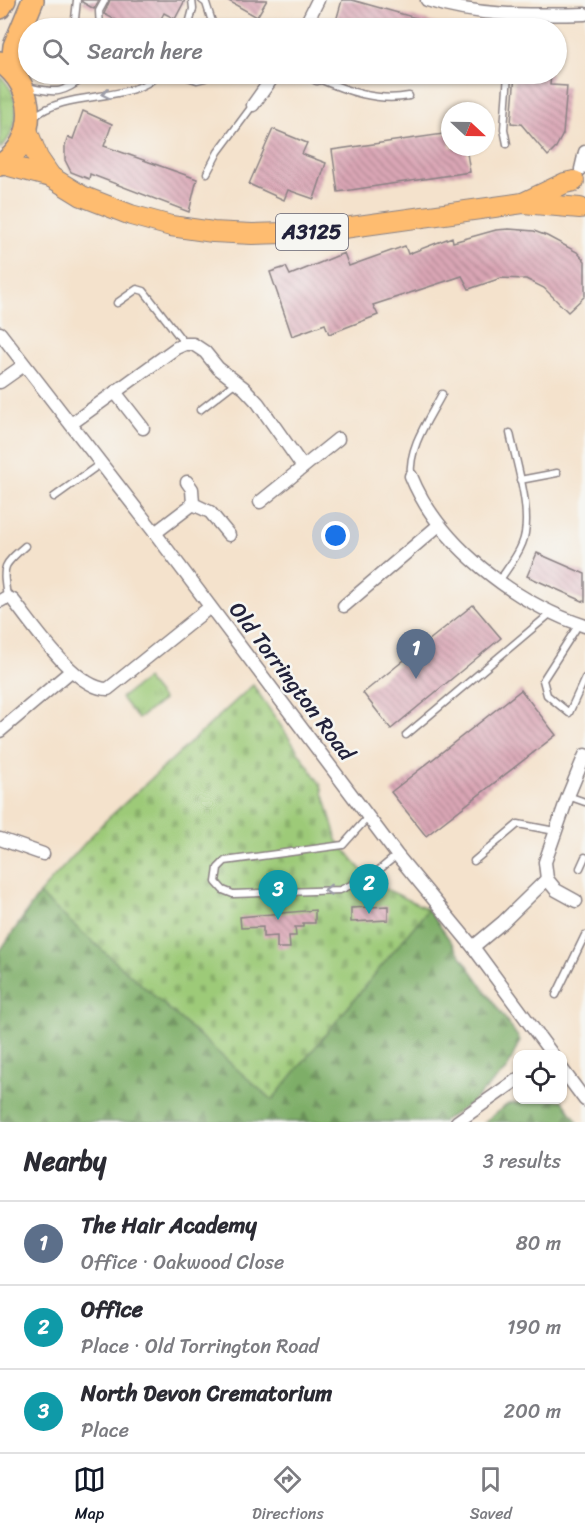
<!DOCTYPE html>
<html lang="en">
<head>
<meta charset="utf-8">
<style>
  :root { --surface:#fff; --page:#f7f7f7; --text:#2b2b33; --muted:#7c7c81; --line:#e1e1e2; --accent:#111827 }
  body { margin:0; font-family:Sriracha,sans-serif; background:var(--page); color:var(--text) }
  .controls { position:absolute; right:18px; bottom:18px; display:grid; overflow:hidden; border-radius:12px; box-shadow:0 2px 4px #0004 }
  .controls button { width:54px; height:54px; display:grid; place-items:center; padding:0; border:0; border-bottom:2px solid var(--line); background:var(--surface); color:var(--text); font:30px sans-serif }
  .compass { position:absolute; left:441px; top:102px; width:54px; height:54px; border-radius:50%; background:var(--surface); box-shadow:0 2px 4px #0004; rotate:112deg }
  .you { position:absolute; left:336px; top:536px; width:21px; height:21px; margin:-15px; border:4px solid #fff; border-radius:50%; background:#1a73e8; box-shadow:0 0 0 9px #1a73e833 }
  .badge { display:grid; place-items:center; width:39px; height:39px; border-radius:50%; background:var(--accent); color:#fff; font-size:20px; font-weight:700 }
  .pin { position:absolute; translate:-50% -50px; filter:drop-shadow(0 2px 3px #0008) }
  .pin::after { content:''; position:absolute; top:32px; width:21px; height:18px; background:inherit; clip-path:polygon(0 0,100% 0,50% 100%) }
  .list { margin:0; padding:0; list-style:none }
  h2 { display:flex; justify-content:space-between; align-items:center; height:78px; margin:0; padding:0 24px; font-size:26px }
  h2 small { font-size:20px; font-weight:400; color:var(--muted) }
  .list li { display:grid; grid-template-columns:39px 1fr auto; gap:18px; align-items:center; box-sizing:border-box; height:84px; padding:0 24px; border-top:2px solid var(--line) }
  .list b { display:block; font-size:22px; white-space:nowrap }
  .list p { margin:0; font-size:20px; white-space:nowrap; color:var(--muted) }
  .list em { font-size:20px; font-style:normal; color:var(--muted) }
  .icon { flex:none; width:33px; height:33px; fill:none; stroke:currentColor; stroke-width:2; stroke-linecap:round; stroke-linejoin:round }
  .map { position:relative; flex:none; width:585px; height:1122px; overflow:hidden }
  .search { position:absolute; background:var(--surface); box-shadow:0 2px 4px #0004; left:18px; right:18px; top:18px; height:66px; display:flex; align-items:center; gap:15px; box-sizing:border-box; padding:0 21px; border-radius:33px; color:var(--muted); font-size:22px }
  .sheet { height:330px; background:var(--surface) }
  nav { display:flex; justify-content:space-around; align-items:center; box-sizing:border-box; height:84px; border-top:2px solid var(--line); background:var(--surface); font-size:16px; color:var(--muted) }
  nav a { display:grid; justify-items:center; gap:3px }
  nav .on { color:var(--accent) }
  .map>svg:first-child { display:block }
  .grass { fill:url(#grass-tufts); stroke:#60765a; stroke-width:1.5 }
  .forest { fill:url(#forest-firs); stroke:#506852; stroke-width:1.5 }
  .cemetery { fill:url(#cemetery-stones); stroke:#60765a; stroke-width:1.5 }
  .building { fill:url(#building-back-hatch) }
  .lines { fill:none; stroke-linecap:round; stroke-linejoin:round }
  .service-casing { stroke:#8b8284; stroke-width:9 }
  .minor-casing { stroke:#8b8284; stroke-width:15 }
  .primary-casing { stroke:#8b8284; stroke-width:22 }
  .trunk-casing { stroke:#8b8284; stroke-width:24 }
  .service { stroke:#fff; stroke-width:6 }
  .minor { stroke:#fff; stroke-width:12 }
  .primary { stroke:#febc70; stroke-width:20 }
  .trunk { stroke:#febc70; stroke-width:21 }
  .oneway { stroke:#9c9ca7 }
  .labels { text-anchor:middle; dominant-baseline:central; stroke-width:5; stroke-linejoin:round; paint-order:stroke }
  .shield { fill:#f6f6f2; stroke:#626272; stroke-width:1.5 }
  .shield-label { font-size:21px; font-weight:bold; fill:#22223b }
  .street-label { font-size:22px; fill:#22223b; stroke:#f6f6f2 }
</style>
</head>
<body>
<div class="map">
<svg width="585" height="1122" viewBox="0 0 585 1122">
  <defs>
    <pattern id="grass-tufts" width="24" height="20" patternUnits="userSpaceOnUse" patternTransform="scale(1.5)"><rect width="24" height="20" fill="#9dca78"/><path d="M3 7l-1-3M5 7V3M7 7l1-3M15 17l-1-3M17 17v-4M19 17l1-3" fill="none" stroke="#87ad69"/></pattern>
    <pattern id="forest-firs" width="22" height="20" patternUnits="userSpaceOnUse" patternTransform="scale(1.5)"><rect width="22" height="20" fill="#7eae68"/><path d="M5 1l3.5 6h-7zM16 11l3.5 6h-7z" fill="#678d57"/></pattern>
    <pattern id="cemetery-stones" width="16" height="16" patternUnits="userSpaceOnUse" patternTransform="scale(1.5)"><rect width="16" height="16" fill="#9dca78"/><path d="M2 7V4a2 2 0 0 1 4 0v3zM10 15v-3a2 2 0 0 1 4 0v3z" fill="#87ad69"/></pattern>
    <pattern id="building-back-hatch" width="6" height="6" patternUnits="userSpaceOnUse" patternTransform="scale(1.5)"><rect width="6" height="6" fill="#daa6b5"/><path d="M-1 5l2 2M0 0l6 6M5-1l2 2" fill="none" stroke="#b08794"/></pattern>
  </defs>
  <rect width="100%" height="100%" fill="#f6f6f2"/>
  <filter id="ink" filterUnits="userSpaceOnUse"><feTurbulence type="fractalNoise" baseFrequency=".0167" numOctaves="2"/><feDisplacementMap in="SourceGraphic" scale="12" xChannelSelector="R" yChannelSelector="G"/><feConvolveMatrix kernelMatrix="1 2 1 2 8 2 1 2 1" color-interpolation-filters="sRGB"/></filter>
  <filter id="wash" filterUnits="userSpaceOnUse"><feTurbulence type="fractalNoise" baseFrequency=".008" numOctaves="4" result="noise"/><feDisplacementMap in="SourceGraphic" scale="24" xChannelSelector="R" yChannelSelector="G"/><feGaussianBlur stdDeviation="1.35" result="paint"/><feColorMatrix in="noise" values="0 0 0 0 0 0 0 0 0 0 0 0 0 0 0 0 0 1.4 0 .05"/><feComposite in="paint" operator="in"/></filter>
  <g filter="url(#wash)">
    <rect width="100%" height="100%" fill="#f4e2cc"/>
    <g class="grass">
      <path d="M0,76C22,96 21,128 0,149Z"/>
      <path d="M146,679L163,700L138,719L121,698Z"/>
    </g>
    <g class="forest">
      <path d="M39,894L272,1100L428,909L520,1040L507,1069L470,1104L442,1122H0V951Z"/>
      <path d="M538,1100H562L578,1122H484L508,1104Z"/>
    </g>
    <path class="cemetery" d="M253,685L321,785L337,840L371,882L428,909L272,1100L39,894L103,823Z"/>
    <g id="blocks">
      <g class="building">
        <path d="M82,0H99L94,9L82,2Z"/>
        <path d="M110,0H185L175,19L164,13L156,28H131L104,14Z"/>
        <path d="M227,0H267L257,17Z"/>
        <path d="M342,0H352L441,25V28H334Z"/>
        <path d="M515,74H551L550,85L567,86L563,134L555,149L548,156L521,124L511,123Z"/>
        <path d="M83,111L112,124L104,146L197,179L189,212L90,174L89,179L71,172L65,160V146L68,137L73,139Z"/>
        <path d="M273,129L307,143L302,154L326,163L314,199L288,190L284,200L249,184Z"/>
        <path d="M450,133V147H466L470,172L338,192L332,150Z"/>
        <path d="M509,229L534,231L547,236L577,252L585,261V296L568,312L544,288L526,279L501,278L469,289L462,276L373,305L378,315L329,334L325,324L292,336L270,272L286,267L290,275L344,253L349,266L405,246L408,254L452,237L453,242L496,230Z"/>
        <path d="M537,553L585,574V602L527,576Z"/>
        <path d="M473,605L501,638L391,729L363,693Z"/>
        <path d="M521,690L556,735L426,836L391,792Z"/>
        <path d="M388,906V920L351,922V908Z"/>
        <path d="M315,910V923H303V927H295L296,936H289L290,948H277V936L263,937V927L241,928L240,917Z"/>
      </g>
    </g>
  </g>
  <g filter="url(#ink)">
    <use href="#blocks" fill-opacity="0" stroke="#8b8284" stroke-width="1.5"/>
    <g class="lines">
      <g class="service-casing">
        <g id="service">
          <path d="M202,0L206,3L214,28"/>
          <path d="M77,28L75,19L77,0"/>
          <path d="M100,28L99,11L105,0"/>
          <path d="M188,28L193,9L192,0"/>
          <path d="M512,28L513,15"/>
          <path d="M179,74L197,80L205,78L207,74"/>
          <path d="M317,78C347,91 377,102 409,96"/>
          <path d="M27,87C57,93 61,95 86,76L85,74"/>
          <path d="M34,117C67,89 131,104 159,74"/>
          <path d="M507,144L504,129L508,74"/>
          <path d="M207,173L218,152L253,105"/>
          <path d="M117,303L137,289L144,291L185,344"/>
          <path d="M200,410L236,382"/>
          <path d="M411,476C408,447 429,419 442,394"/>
          <path d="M520,480L557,473"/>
          <path d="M54,497L100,464"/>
          <path d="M499,581C507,569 517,557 522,544C534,515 516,463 510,433"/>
          <path d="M7,597C3,566 1,567 25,546"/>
          <path d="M579,624L543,680L547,695L569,713L585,678"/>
          <path d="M406,735L551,613"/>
          <path d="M568,796L585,802"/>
          <path d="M368,817L343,845L225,861L218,868L216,882L223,890L233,894L340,890L373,875L397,855"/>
          <path d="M474,861L518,824L555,831"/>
          <path d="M580,868L585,857"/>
          <path d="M556,995L585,935"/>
        </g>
      </g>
      <g class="minor-casing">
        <g id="minor">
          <path d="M427,0C478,17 531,15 585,14"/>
          <path d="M304,28L318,0"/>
          <path d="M310,74L317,78"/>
          <path d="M253,105L275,74"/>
          <path d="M581,169L585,152"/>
          <path d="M0,333L155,533L397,855L473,947L552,1054"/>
          <path d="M0,382L24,365"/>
          <path d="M115,392L143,428"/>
          <path d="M71,424L176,348L185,344H193L205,352L218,368L244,388L258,403L303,467"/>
          <path d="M411,476C439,545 515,603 585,626"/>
          <path d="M187,482L192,489L193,504"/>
          <path d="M260,502L338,439"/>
          <path d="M155,533L193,504L210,512L229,535"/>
          <path d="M0,601L7,597L13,600C33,625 75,689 108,689L210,607"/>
          <path d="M344,606L439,525"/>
          <path d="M0,731L71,671"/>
          <path d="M0,839L43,854"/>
          <path d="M547,879L545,862L568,796L585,755"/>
          <path d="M547,879L556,890L576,901"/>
          <path d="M473,947L503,922L547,879"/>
          <path d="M562,1069L585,1100"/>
          <path d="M457,1122L518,1079"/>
        </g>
      </g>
      <g class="primary-casing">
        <g id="primary">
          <path d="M27,130L38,158L51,177"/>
          <path d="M2,164L51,177L82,196L131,215L171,226L213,232L252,234L315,232L523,203L580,208"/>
          <path d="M525,202L565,183L574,181"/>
        </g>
      </g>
      <g class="trunk-casing">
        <g id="trunk">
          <path d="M0,8L5,0"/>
          <path d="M0,62C37,85 39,142 0,165"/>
          <path d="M16,74L13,55L14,46L33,0"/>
        </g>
      </g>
      <use href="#service" class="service"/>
      <use href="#minor" class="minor"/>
      <use href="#primary" class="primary"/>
      <use href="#trunk" class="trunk"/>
    </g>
    <defs><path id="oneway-chevron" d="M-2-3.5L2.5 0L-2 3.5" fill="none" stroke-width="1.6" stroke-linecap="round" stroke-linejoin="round" transform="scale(1.5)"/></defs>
    <g class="oneway">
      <use href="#oneway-chevron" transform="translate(106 94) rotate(168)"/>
      <use href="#oneway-chevron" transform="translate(328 890) rotate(178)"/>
    </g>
  </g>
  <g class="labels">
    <rect class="shield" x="276" y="214" width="72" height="36" rx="4.5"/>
    <g class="shield-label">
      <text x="312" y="232">A3125</text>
    </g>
    <g class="street-label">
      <text transform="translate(292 681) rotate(53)">Old Torrington Road</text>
    </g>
  </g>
</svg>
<div class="controls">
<button><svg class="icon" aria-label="locate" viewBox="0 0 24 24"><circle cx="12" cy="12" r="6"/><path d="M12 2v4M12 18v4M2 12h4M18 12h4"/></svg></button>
</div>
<svg class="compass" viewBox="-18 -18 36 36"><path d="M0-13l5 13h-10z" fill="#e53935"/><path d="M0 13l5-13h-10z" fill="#7c7c81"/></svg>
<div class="you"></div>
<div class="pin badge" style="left:416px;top:679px;background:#5c6f8a">1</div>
<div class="pin badge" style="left:369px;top:914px;background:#0f9aa8">2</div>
<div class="pin badge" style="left:278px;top:920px;background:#0f9aa8">3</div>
<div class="search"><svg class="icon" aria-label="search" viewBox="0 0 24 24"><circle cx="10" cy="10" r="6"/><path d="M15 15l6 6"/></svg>Search here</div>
</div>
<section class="sheet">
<h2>Nearby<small>3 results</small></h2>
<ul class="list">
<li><span class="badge" style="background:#5c6f8a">1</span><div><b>The Hair Academy</b><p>Office · Oakwood Close</p></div><em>80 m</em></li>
<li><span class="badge" style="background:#0f9aa8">2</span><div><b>Office</b><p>Place · Old Torrington Road</p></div><em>190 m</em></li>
<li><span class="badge" style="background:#0f9aa8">3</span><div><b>North Devon Crematorium</b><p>Place</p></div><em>200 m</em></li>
</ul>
</section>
<nav>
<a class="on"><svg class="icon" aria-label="map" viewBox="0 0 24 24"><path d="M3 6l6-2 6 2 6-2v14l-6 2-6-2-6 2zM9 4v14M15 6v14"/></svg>Map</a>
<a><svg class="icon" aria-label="directions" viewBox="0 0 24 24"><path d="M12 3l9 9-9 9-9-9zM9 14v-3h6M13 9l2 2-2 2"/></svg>Directions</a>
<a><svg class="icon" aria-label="saved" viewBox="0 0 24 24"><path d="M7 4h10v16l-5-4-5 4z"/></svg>Saved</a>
</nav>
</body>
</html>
